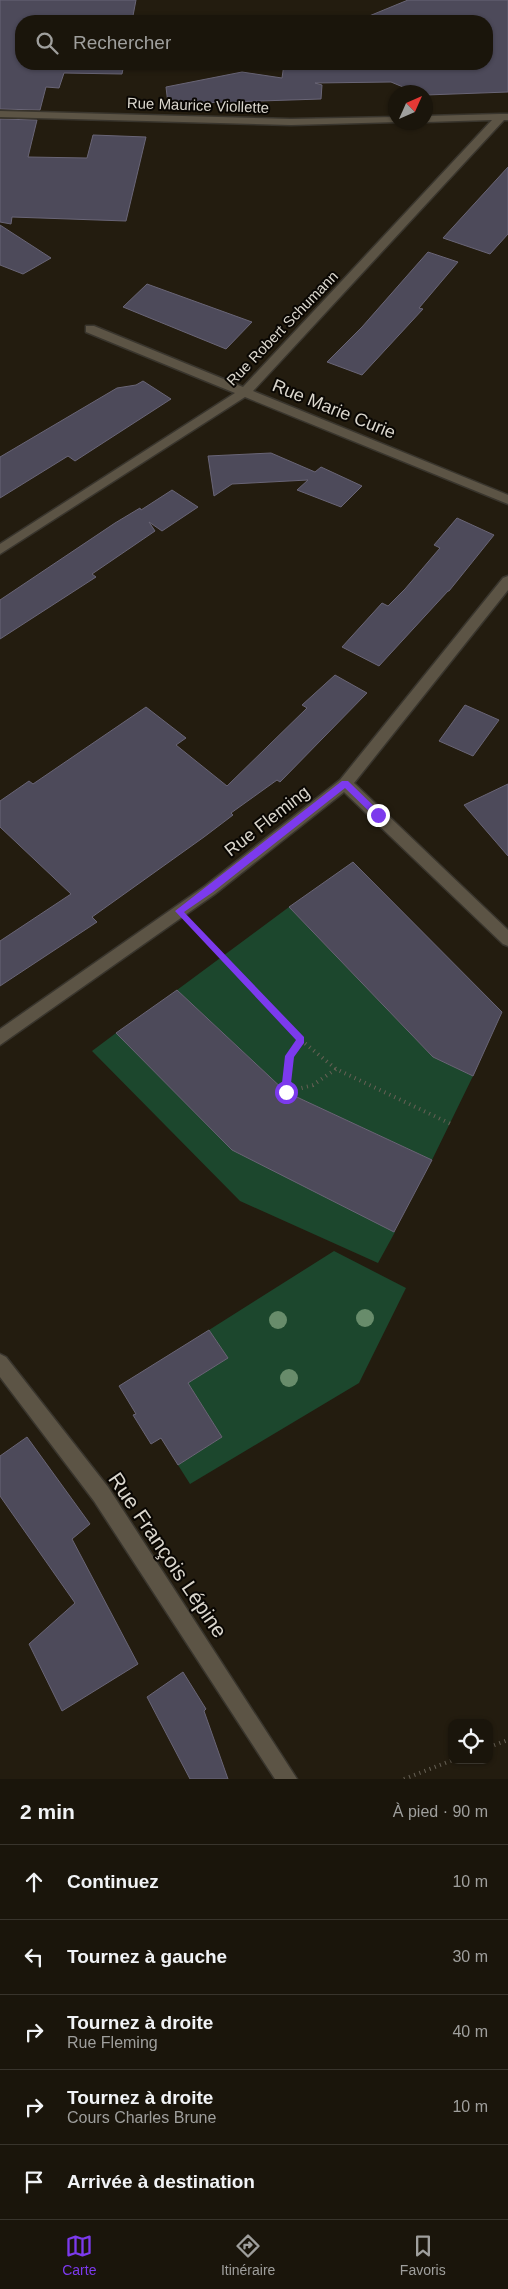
<!DOCTYPE html>
<html lang="fr">
<head>
<meta charset="utf-8">
<style>
  :root { --surface:#1a150b; --page:#272219; --text:#f1f3f6; --muted:#9f9f9d; --line:#38342c; --accent:#7c3aed }
  body { margin:0; font-family:Arial,sans-serif; background:var(--page); color:var(--text) }
  .controls { position:absolute; right:15px; bottom:15px; display:grid; overflow:hidden; border-radius:10px; box-shadow:0 1px 4px #0004 }
  .controls button { width:45px; height:45px; display:grid; place-items:center; padding:0; border:0; border-bottom:1px solid var(--line); background:var(--surface); color:var(--text); font:25px sans-serif }
  .compass { position:absolute; left:388px; top:85px; width:45px; height:45px; border-radius:50%; background:var(--surface); box-shadow:0 1px 4px #0004; rotate:45deg }
  .stop { position:absolute; width:15px; height:15px; margin:-11px; border:4px solid #7c3aed; border-radius:50%; background:#fff }
  .stop.end { background:#7c3aed; border-color:#fff; box-shadow:0 1px 5px #0008 }
  .list { margin:0; padding:0; list-style:none }
  h2 { display:flex; justify-content:space-between; align-items:center; height:65px; margin:0; padding:0 20px; font-size:21px }
  h2 small { font-size:16px; font-weight:400; color:var(--muted) }
  .list li { display:grid; grid-template-columns:32px 1fr auto; gap:15px; align-items:center; box-sizing:border-box; height:75px; padding:0 20px; border-top:1px solid var(--line) }
  .list b { display:block; font-size:19px; white-space:nowrap }
  .list p { margin:0; font-size:16px; white-space:nowrap; color:var(--muted) }
  .list em { font-size:16px; font-style:normal; color:var(--muted) }
  .icon { flex:none; width:28px; height:28px; fill:none; stroke:currentColor; stroke-width:2; stroke-linecap:round; stroke-linejoin:round }
  .map { position:relative; flex:none; width:508px; height:1779px; overflow:hidden }
  .search { position:absolute; background:var(--surface); box-shadow:0 1px 4px #0004; left:15px; right:15px; top:15px; height:55px; display:flex; align-items:center; gap:12px; box-sizing:border-box; padding:0 18px; border-radius:20px; color:var(--muted); font-size:19px }
  .sheet { height:440px; background:var(--surface) }
  nav { display:flex; justify-content:space-around; align-items:center; box-sizing:border-box; height:70px; border-top:1px solid var(--line); background:var(--surface); font-size:14px; color:var(--muted) }
  nav a { display:grid; justify-items:center; gap:2px }
  nav .on { color:var(--accent) }
  .map>svg:first-child { display:block }
  .green { fill:#1c472d }
  .building { fill:#4d4a5a; stroke:#696576 }
  .lines { fill:none; stroke-linecap:round; stroke-linejoin:round }
  .street-casing { stroke:#39352d; stroke-width:3 }
  .path-far1 { stroke:#666055; stroke-width:3; stroke-dasharray:1 4; stroke-linecap:butt }
  .path { stroke:#666055; stroke-width:4; stroke-dasharray:1 4.5; stroke-linecap:butt }
  .street { fill:#5c5445; fill-rule:evenodd }
  .tree { fill:#688c6b }
  .route { fill:#7c3aed }
  .labels { text-anchor:middle; dominant-baseline:central; stroke-width:4; stroke-linejoin:round; paint-order:stroke }
  .far-street-label { font-size:15px; fill:#dad6cd; stroke:#0a0703 }
  .street-label { font-size:18px; fill:#dad6cd; stroke:#0a0703 }
  .near-street-label { font-size:21px; fill:#dad6cd; stroke:#0a0703 }
</style>
</head>
<body>
<div class="map">
<svg width="508" height="1779" viewBox="0 0 508 1779">
  <rect width="100%" height="100%" fill="#231c0f"/>
  <g class="green">
    <path d="M289,907L433,1057L473,1076L432,1160L286,1092L177,990Z"/>
    <path d="M116,1033L232,1150L395,1232L378,1263L240,1201L92,1051Z"/>
    <path d="M334,1251L406,1288L359,1383L190,1484L178,1465L222,1437L188,1383L228,1358L209,1330Z"/>
  </g>
  <g class="building">
    <path d="M0,0H136L132,21H21V64H124L122,74L64,73L59,88L46,87L40,110L0,109Z"/>
    <path d="M408,0H508V92L426,95V92H415L391,82L315,83L322,85L321,99L168,104L166,87L242,72L282,78L284,64H487V21H357Z"/>
    <path d="M0,119L37,120L28,157L87,158L93,135L146,137L126,221L12,217L11,224L0,222Z"/>
    <path d="M508,167V234L490,254L443,238Z"/>
    <path d="M0,225L51,258L23,274L0,265Z"/>
    <path d="M428,252L458,262L419,308L423,309L362,375L327,362L362,327Z"/>
    <path d="M147,284L252,322L226,349L123,307Z"/>
    <path d="M143,381L171,399L75,461L68,456L0,498V457L117,388L136,385Z"/>
    <path d="M271,453L315,472L321,467L362,486L341,507L297,490L308,480L232,484L214,496L208,456Z"/>
    <path d="M172,490L198,507L162,531L149,522L155,531L92,574L96,577L0,639V600L115,523L140,508L141,510Z"/>
    <path d="M457,518L494,535L449,591H448L379,666L342,647L382,603L388,606L405,589L440,548L434,545Z"/>
    <path d="M335,675L367,693L280,782L277,780L231,813L233,815L204,837L92,917L97,922L0,986V941L71,894L0,827V801L29,781L33,784L146,707L186,738L176,745L227,786L307,708L302,705Z"/>
    <path d="M465,705L499,720L473,756L439,741Z"/>
    <path d="M508,784V856L464,805Z"/>
    <path d="M353,862L502,1012L473,1076L433,1057L289,907Z"/>
    <path d="M177,990L286,1092L432,1160L394,1232L232,1150L116,1033Z"/>
    <path d="M209,1330L228,1358L188,1383L222,1437L178,1465L161,1438L151,1444L133,1415L136,1414L119,1386Z"/>
    <path d="M27,1437L90,1524L72,1539L138,1664L62,1711L29,1644L75,1603L0,1496V1456Z"/>
    <path d="M183,1672L206,1709L204,1711L228,1779H190L147,1697Z"/>
  </g>
  <g class="lines">
    <g class="street-casing">
      <g id="street">
        <path d="M0,111L291,119L396,117V122H398L291,125L0,117Z"/>
        <path d="M500,114H508V120H504L253,391L508,495V504L245,397L0,554V544L235,393L86,332V326H94L243,387L492,120L426,122V116Z"/>
        <path d="M508,576V590L354,783L508,930V946L503,944L344,792L215,894L0,1045V1029L205,886L340,780L503,578Z"/>
        <path d="M0,1354L6,1357L108,1487L297,1779H275L94,1501L0,1377Z"/>
      </g>
    </g>
    <path class="path-far1" d="M197,930L291,1029"/>
    <g class="path">
      <path d="M290,1028L301,1040L290,1056L286,1092L313,1085L336,1069L451,1124"/>
      <path d="M301,1040L336,1069"/>
      <path d="M489,1747L508,1740"/>
      <path d="M404,1779L453,1760"/>
    </g>
    <use href="#street" class="street"/>
  </g>
  <g class="tree">
    <circle cx="365" cy="1318" r="9"/>
    <circle cx="278" cy="1320" r="9"/>
    <circle cx="289" cy="1378" r="9"/>
  </g>
  <path class="route" d="M342,781H348L381,813V817H375L345,788L213,892L184,912L304,1037V1043L294,1057L290,1092L286,1096L281,1092L285,1056L296,1040L175,911Z"/>
  <g class="labels">
    <g class="far-street-label">
      <text transform="translate(198 105) rotate(2)">Rue Maurice Viollette</text>
      <text transform="translate(282 328) rotate(-46)">Rue Robert Schumann</text>
    </g>
    <g class="street-label">
      <text transform="translate(334 409) rotate(22)">Rue Marie Curie</text>
      <text transform="translate(267 821) rotate(-38)">Rue Fleming</text>
    </g>
    <g class="near-street-label">
      <text transform="translate(168 1555) rotate(56)">Rue François Lépine</text>
    </g>
  </g>
</svg>
<div class="controls">
<button><svg class="icon" aria-label="locate" viewBox="0 0 24 24"><circle cx="12" cy="12" r="6"/><path d="M12 2v4M12 18v4M2 12h4M18 12h4"/></svg></button>
</div>
<svg class="compass" viewBox="-18 -18 36 36"><path d="M0-13l5 13h-10z" fill="#e53935"/><path d="M0 13l5-13h-10z" fill="#9f9f9d"/></svg>
<div class="stop" style="left:286px;top:1092px"></div>
<div class="stop end" style="left:378px;top:815px"></div>
<div class="search"><svg class="icon" aria-label="search" viewBox="0 0 24 24"><circle cx="10" cy="10" r="6"/><path d="M15 15l6 6"/></svg>Rechercher</div>
</div>
<section class="sheet">
<h2>2 min<small>À pied · 90 m</small></h2>
<ul class="list">
<li><svg class="icon" aria-label="ahead" viewBox="0 0 24 24"><path d="M12 20V5M6 11l6-6 6 6"/></svg><div><b>Continuez</b></div><em>10 m</em></li>
<li><svg class="icon" aria-label="left" viewBox="0 0 24 24"><path d="M17 20v-9H6M10 6l-5 5 5 5"/></svg><div><b>Tournez à gauche</b></div><em>30 m</em></li>
<li><svg class="icon" aria-label="right" viewBox="0 0 24 24"><path d="M7 20v-9h11M14 6l5 5-5 5"/></svg><div><b>Tournez à droite</b><p>Rue Fleming</p></div><em>40 m</em></li>
<li><svg class="icon" aria-label="right" viewBox="0 0 24 24"><path d="M7 20v-9h11M14 6l5 5-5 5"/></svg><div><b>Tournez à droite</b><p>Cours Charles Brune</p></div><em>10 m</em></li>
<li><svg class="icon" aria-label="arrive" viewBox="0 0 24 24"><path d="M6 21V4h12l-3 4 3 4H6"/></svg><div><b>Arrivée à destination</b></div></li>
</ul>
</section>
<nav>
<a class="on"><svg class="icon" aria-label="map" viewBox="0 0 24 24"><path d="M3 6l6-2 6 2 6-2v14l-6 2-6-2-6 2zM9 4v14M15 6v14"/></svg>Carte</a>
<a><svg class="icon" aria-label="directions" viewBox="0 0 24 24"><path d="M12 3l9 9-9 9-9-9zM9 14v-3h6M13 9l2 2-2 2"/></svg>Itinéraire</a>
<a><svg class="icon" aria-label="saved" viewBox="0 0 24 24"><path d="M7 4h10v16l-5-4-5 4z"/></svg>Favoris</a>
</nav>
</body>
</html>
